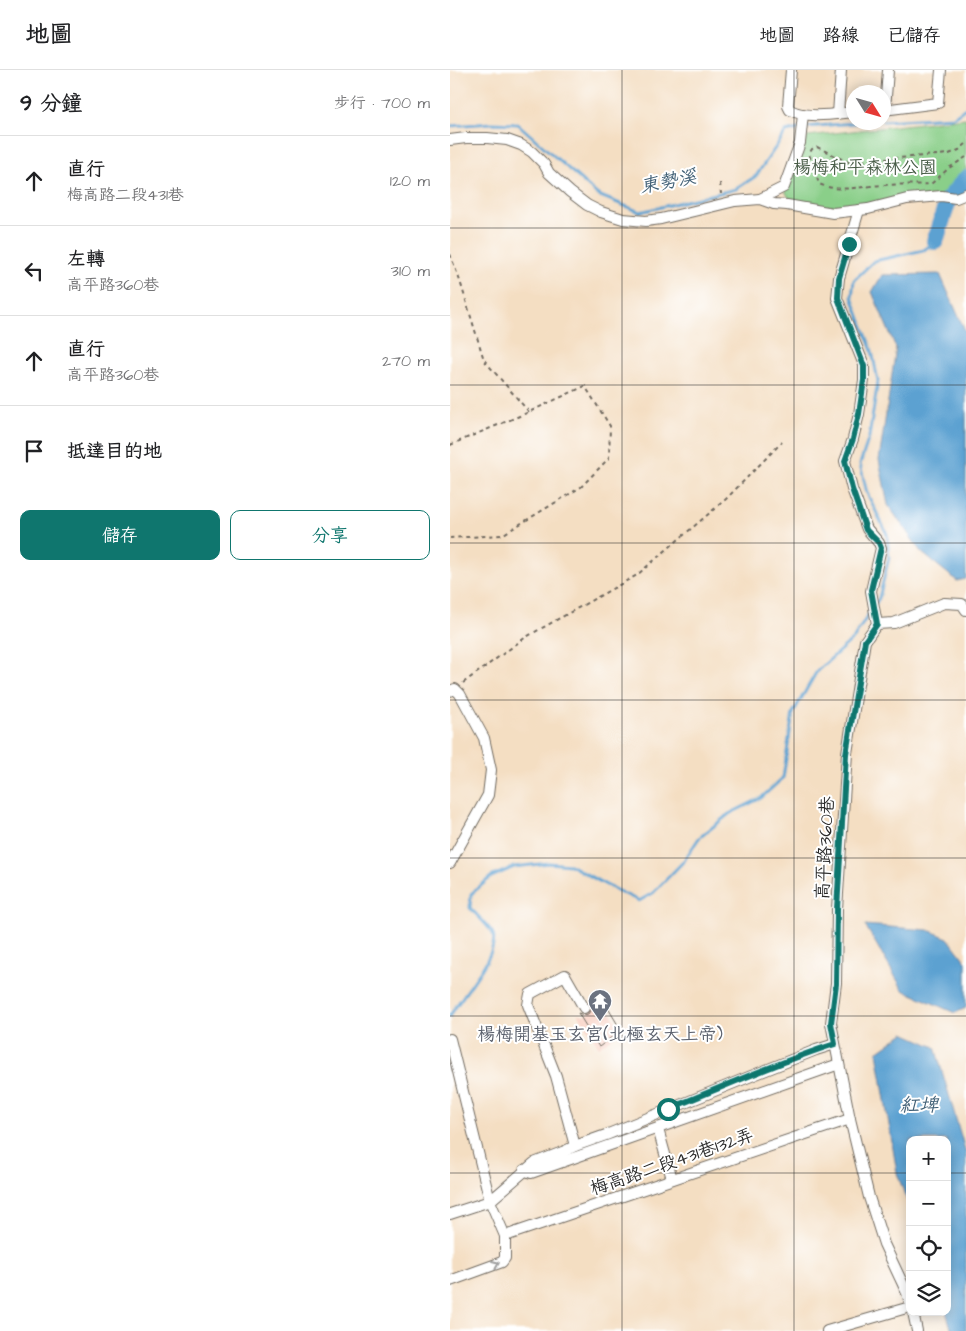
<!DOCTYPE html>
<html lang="zh-TW">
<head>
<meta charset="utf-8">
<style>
  :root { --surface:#fff; --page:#f2f2f2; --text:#202124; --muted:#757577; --line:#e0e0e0; --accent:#0f766e }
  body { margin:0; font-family:"Architects Daughter","LXGW WenKai TC",sans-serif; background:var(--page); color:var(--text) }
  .controls { position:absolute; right:15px; bottom:15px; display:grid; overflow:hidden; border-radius:10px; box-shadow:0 2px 12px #0003 }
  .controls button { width:45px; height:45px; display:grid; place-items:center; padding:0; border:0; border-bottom:1px solid var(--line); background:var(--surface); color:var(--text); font:25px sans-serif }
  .compass { position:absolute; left:396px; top:15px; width:45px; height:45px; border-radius:50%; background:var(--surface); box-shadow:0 2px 12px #0003; rotate:127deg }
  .stop { position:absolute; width:15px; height:15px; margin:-11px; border:4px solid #0f766e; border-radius:50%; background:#fff }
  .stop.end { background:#0f766e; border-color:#fff; box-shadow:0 1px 5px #0008 }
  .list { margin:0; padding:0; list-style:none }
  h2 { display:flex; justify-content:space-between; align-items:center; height:65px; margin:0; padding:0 20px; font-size:21px }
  h2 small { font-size:16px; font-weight:400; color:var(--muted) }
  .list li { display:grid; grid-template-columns:32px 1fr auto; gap:15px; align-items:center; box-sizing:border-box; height:90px; padding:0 20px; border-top:1px solid var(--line) }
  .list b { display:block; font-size:19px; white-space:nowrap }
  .list p { margin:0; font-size:16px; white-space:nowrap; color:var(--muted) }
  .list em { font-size:16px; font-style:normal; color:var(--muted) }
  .actions { display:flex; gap:10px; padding:15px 20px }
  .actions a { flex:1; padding:11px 0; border:1px solid var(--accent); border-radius:10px; text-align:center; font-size:18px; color:var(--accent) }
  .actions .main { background:var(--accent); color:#fff }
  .icon { flex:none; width:28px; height:28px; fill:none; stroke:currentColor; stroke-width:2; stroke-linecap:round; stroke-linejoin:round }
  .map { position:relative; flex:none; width:516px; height:1261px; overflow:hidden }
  header { display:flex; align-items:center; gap:30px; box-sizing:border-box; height:70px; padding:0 25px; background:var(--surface); border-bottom:1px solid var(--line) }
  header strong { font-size:24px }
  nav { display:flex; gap:28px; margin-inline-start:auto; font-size:18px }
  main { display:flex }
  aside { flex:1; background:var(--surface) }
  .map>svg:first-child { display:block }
  .green { fill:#8acf89; stroke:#5a7d5a }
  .water { fill:#5ca1d1; stroke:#44667e }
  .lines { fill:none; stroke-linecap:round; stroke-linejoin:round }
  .stream { stroke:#5ca1d1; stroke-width:3 }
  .river { stroke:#5ca1d1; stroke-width:18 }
  .building { fill:#f3a990 }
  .minor-casing { stroke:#716a60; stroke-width:12 }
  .path { stroke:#716a60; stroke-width:2; stroke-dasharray:4 4; stroke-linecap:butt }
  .minor { stroke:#fff; stroke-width:10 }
  .oneway { stroke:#a0a0a0 }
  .route { stroke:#0f766e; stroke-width:6 }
  .grid { fill:none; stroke:#2b2b2b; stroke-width:1; stroke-opacity:0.55 }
  .labels { text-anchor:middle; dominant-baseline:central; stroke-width:4; stroke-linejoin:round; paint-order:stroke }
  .park-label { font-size:18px; fill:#485c47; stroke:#fff }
  .street-label { font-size:18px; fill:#2b2b2b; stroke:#fff }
  .worship-label { font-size:18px; fill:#5b616d; stroke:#fff }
  .water-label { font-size:19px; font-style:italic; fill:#416076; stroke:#fff }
</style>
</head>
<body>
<header>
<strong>地圖</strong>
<nav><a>地圖</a><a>路線</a><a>已儲存</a></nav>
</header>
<main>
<aside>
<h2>9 分鐘<small>步行 · 700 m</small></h2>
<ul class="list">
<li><svg class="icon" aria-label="ahead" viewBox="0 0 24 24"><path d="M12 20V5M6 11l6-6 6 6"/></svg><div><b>直行</b><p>梅高路二段431巷</p></div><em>120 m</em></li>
<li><svg class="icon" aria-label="left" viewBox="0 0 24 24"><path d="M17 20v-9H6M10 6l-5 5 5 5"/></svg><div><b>左轉</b><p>高平路360巷</p></div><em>310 m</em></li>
<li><svg class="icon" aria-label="ahead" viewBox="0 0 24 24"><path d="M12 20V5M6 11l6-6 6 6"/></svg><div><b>直行</b><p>高平路360巷</p></div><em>270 m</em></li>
<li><svg class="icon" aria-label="arrive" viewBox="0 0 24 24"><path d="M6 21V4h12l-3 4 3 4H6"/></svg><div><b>抵達目的地</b></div></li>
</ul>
<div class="actions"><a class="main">儲存</a><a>分享</a></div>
</aside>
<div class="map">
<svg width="516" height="1261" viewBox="0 0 516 1261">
  <rect width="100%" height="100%" fill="#fff"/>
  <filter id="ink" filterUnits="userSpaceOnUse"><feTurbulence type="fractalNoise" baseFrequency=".02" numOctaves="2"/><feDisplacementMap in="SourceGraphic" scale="10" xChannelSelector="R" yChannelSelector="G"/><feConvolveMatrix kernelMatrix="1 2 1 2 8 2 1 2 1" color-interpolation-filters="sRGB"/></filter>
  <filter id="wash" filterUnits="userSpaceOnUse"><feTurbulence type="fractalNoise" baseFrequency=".0096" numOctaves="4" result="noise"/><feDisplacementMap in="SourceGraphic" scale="20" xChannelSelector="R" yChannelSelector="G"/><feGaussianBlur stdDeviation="1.12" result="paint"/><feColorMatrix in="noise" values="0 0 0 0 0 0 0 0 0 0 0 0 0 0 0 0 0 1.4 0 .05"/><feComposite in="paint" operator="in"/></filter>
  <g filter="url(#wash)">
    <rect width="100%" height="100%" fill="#f4dec2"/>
    <path class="green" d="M516,48V121L509,123L420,134L366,137L340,130L334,119L358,66Z"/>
    <g class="water">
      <path d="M490,204L516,263V509L507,511L471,482L438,435L429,390L446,278L422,222L432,205Z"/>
      <path d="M415,855L478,860L498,868L516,892V938L505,943L453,920Z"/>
      <path d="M454,963L485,977L516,1083V1261H502L496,1242H497V1070H460V1139L447,1103L427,982Z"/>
    </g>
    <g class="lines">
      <g class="stream">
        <path d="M433,51L503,47L516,38"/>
        <path d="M0,56L42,53L68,54L148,125L190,142L286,119L306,106L336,62L349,59"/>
        <path d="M355,57L416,52"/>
        <path d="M426,533L429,528L439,488L437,464L417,423L410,394L419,367L428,311L422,281L402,227L404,210L424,191L474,180L485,171"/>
        <path d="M0,946C9,928 50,884 43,864C41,859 25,843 20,838L21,824L41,807L64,797L99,793L120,795L156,815L189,831L203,823L233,792L249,768L279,744L311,728L333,708L343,643L367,601L404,568L421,540"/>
      </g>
      <path class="river" d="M485,171L498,130L516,109"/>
    </g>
    <g id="blocks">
      <path class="building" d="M152,928L171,960L149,977L128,943L134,945L138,944L140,941V935Z"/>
    </g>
  </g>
  <g filter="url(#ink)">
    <use href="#blocks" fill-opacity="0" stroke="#716a60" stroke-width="1"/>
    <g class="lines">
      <g class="minor-casing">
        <g id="minor">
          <path d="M341,0L338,36L340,40C358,49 384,44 403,42"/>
          <path d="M433,40L488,33L491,0"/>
          <path d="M435,40L438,0"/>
          <path d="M388,44L391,0"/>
          <path d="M0,70L16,68H37L57,70L71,75L82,82L94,94L99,103L120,122L137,135L151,142L173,149L196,151L211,149L285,131L310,129L324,134L337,135L383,143L418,139L457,129L492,126L506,128L516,124"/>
          <path d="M310,129L334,117L350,73L353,44"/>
          <path d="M409,140L389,208L387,228L414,295V310L409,344L403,369L395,391L402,419L417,459L429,473L431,478L421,521L427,554L415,571L397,683L387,839L386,913L381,953L400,1049L419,1127L434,1174L457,1223L460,1233"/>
          <path d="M427,554L444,553L494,533L512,534L516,540"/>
          <path d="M0,621L5,619L10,624L34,668L41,700L38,725L0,793"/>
          <path d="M0,969L40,1131L55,1166V1188L52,1192L0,1211"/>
          <path d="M208,1059L222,1109"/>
          <path d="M125,1076L106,1006L78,935L80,924L115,905L134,938"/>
          <path d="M74,1100L81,1103L389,994"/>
          <path d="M0,1144L40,1131L84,1093L115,1081L125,1076L156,1065L316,1000L366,980L385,974"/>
          <path d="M55,1166L400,1049"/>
          <path d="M463,1242L467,1261"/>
          <path d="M377,1261L460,1237"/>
        </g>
      </g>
      <g class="path">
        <path d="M516,74L509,80L499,84L398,92L367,77L362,79L359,84L369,114C390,123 412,116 434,115C450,114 465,115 481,114L499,98L516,87"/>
        <path d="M270,113L271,124"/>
        <path d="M0,184L10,211L34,290L79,342"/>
        <path d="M0,375L79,342L135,316L160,356L159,388L131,417L52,465L0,468"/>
        <path d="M13,613L76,567L187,505L276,429L332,372"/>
      </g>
      <use href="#minor" class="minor"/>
    </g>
    <defs><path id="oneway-chevron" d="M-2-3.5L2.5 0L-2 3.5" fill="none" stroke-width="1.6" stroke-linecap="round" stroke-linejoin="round" transform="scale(1.25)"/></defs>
    <use class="oneway" href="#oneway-chevron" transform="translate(46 1194) rotate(-23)"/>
  </g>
  <g class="lines" filter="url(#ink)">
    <path class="route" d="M218,1039C273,1017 328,992 385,974L381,953L386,914L387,839L396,684L415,571L427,554L421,520L431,478L429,473L416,460L402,419L395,391L403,369L409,344L414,310V296L388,228L389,208L399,174"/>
  </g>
  <path class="grid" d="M172,0V1261M344,0V1261M0,158H516M0,315H516M0,473H516M0,630H516M0,788H516M0,946H516M0,1103H460M497,1103H516"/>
  <defs>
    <g id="temple-pin" transform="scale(1.25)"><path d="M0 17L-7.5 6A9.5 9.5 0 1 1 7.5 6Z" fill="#6b7280" stroke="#fff"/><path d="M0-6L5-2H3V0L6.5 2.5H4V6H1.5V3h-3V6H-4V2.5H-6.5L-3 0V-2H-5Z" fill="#fff"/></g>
  </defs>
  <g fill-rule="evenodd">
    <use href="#temple-pin" x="150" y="931"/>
  </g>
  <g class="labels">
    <g class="park-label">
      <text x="415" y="97">楊梅和平森林公園</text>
    </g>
    <g class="street-label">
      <text transform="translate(375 778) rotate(-87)">高平路360巷</text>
      <text transform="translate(222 1092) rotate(-19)">梅高路二段431巷132弄</text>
    </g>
    <g class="worship-label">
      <text x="150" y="964">楊梅開基玉玄宮(北極玄天上帝)</text>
    </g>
    <g class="water-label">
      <text transform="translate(218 112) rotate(-11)">東勢溪</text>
      <text x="469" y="1035">紅埤</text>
    </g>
  </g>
</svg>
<div class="controls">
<button>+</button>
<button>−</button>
<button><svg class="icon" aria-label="locate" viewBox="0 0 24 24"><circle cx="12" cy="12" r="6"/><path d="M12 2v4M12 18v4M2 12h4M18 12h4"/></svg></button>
<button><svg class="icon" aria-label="layers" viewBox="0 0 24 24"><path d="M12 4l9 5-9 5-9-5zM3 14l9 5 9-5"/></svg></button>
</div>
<svg class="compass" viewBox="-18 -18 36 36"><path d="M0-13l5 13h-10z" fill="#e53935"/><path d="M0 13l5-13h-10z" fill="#757577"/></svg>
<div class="stop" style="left:218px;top:1039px"></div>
<div class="stop end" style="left:399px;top:174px"></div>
</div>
</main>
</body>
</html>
